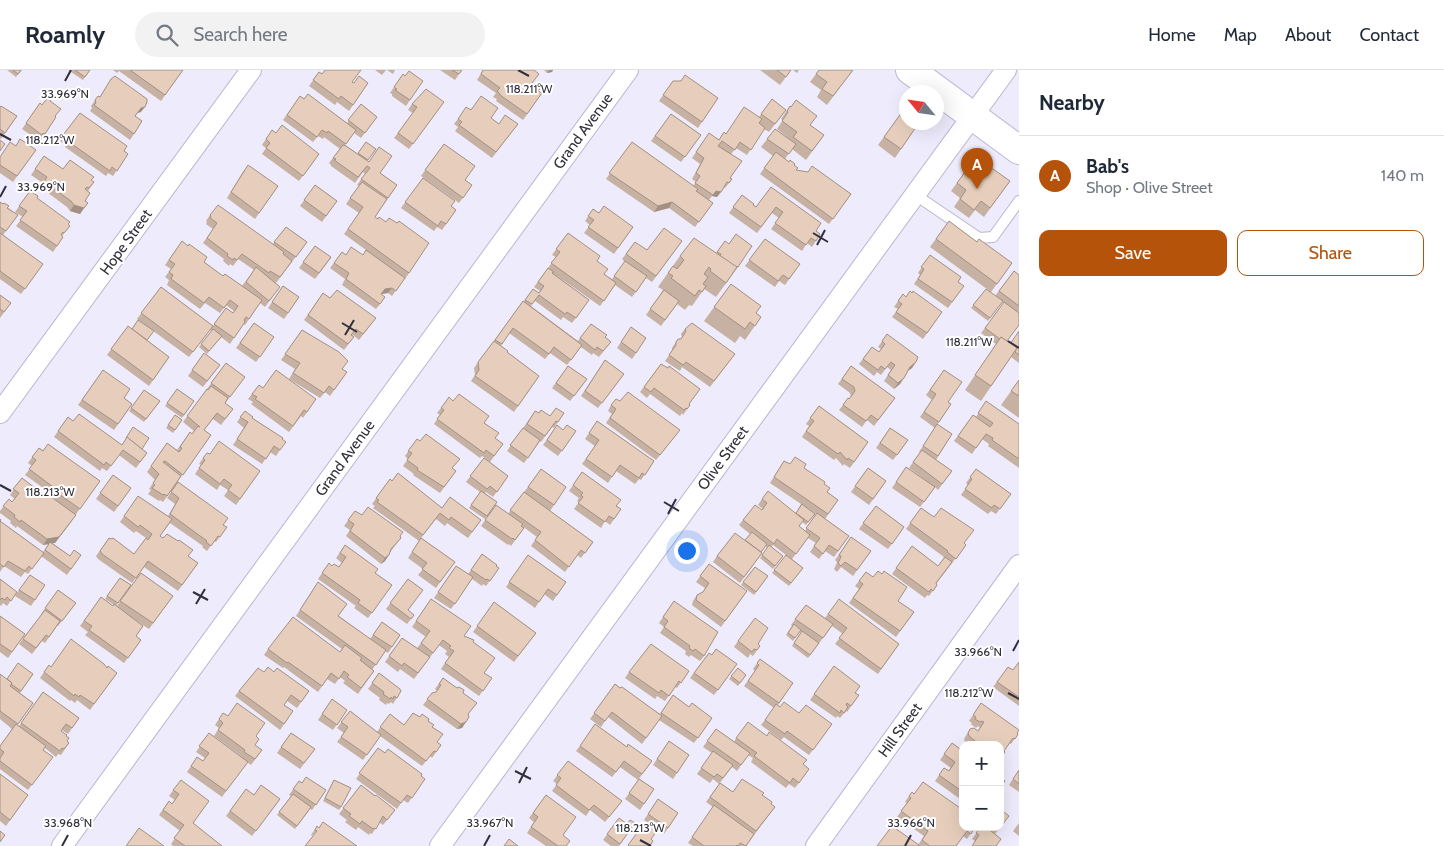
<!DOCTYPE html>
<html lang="en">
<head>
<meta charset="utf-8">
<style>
  :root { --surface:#fff; --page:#f2f2f3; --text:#1f2937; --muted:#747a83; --line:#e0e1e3; --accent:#b45309 }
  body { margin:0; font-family:Cabin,sans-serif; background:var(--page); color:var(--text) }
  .controls { position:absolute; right:15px; bottom:15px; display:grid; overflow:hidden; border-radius:10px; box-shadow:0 5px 20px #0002 }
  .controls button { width:45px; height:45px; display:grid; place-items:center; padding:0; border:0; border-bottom:1px solid var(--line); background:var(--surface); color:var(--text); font:25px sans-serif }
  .compass { position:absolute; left:899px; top:15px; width:45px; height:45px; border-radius:50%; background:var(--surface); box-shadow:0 5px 20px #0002; rotate:299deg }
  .you { position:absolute; left:686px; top:480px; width:18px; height:18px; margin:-12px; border:4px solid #fff; border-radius:50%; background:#1a73e8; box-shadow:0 0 0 8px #1a73e833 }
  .badge { display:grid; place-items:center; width:32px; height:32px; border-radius:50%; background:var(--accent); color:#fff; font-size:16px; font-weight:700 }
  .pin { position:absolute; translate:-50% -41px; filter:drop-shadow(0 1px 2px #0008) }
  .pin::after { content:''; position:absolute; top:26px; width:18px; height:15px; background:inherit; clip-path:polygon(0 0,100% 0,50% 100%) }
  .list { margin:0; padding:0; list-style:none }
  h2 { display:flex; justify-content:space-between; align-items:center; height:65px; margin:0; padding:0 20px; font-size:21px }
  h2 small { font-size:16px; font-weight:400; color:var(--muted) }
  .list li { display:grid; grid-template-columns:32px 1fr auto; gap:15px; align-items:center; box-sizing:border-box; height:80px; padding:0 20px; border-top:1px solid var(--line) }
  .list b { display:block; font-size:19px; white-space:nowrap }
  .list p { margin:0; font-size:16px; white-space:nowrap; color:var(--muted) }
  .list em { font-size:16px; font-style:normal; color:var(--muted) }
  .actions { display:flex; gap:10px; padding:15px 20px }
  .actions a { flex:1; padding:11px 0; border:1px solid var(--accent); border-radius:10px; text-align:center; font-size:18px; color:var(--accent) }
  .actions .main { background:var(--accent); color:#fff }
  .icon { flex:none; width:28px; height:28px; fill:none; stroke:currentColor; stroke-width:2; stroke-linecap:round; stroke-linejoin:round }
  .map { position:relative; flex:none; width:1019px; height:776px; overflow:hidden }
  header { display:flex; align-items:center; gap:30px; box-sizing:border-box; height:70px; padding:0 25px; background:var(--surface); border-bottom:1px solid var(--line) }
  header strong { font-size:24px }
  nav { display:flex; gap:28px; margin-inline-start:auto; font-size:18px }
  .search { width:350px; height:45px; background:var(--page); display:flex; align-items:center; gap:12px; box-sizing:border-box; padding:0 18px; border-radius:28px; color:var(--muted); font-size:19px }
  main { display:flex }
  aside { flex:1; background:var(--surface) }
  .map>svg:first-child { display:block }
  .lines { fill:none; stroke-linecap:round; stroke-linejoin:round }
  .service-casing { stroke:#bbb6d0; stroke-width:12 }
  .minor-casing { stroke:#bbb6d0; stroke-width:22 }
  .secondary-casing { stroke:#bbb6d0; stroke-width:30 }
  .service { stroke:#fff; stroke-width:10 }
  .minor { stroke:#fff; stroke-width:20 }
  .secondary { stroke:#fff; stroke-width:28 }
  .wall { fill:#c7b1a2; fill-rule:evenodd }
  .shaded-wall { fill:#a29084 }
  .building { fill:#e7cebc; stroke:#a29084 }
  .ticks { fill:none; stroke:#312f3a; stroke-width:2 }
  .labels { text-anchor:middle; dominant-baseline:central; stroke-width:4; stroke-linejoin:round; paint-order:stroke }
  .street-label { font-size:15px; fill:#312f3a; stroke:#fff }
  .ticks-label { font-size:12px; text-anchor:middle; fill:#312f3a; stroke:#fff; stroke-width:4; stroke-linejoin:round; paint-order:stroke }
</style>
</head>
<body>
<header>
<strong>Roamly</strong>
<div class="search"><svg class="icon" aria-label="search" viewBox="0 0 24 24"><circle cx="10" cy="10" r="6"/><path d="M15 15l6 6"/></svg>Search here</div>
<nav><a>Home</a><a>Map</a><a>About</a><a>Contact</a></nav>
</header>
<main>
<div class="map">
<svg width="1019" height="776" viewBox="0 0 1019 776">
  <rect width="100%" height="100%" fill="#eeebfc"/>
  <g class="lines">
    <g class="service-casing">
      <path id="service" d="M914,124L979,168L993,167L1019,131"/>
    </g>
    <g class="minor-casing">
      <g id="minor">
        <path d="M0,343L251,0"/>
        <path d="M62,776L628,0"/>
        <path d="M440,776L1006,0"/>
        <path d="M816,776L1019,495"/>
      </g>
    </g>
    <g class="secondary-casing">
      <path id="secondary" d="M910,0L1019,80"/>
    </g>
    <use href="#service" class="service"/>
    <use href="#minor" class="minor"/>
    <use href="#secondary" class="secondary"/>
  </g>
  <g class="wall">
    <path d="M7,0H22L16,7Z"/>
    <path d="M68,0H90L83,10Z"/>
    <path d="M113,0H183L161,31L119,1L117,3Z"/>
    <path d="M375,0H386L382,5Z"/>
    <path d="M387,0H395L393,4Z"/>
    <path d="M440,0H462L455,10Z"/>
    <path d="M483,0L532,13L538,21L542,23L523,50L496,31L497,29L493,27L496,23L477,10Z"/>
    <path d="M544,0H553L552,2L547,3Z"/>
    <path d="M760,0H791L780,15Z"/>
    <path d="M793,0H799L797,3Z"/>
    <path d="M819,0H853L827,35L817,27L821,20L810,12Z"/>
    <path d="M319,2L322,4L352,12L354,13H368L349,41L337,32L335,35L309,16Z"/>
    <path d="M403,4L410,30L406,36L392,26V24L390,23Z"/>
    <path d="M111,9L141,42L137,43L135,46L142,51L130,70L90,41L92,38L91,36L98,26L100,27Z"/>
    <path d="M673,11L718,28L698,58L659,31Z"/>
    <path d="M300,26L347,53L361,34L377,47L361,68L354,63L345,75L358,84L366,72L376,79L367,91L380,103L397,115L375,147L409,203L405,209H404L392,226L388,223L381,224L380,234L376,239L342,215L345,209L330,198L342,182L346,185H363L366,180L344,164L359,143L346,134L359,116L357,115L365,104L363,102L355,113L331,96V95L329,93L340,79L324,67L323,69L318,66L313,72L283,50Z"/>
    <path d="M772,29L786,40L769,62L764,59L747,85L736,78L731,84L730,108L732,109L725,118L724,117L717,127L712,126L709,130L713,133L695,157L669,138L654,142L606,109L632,72L693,116L696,112L692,109L700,94L692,88L709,63L719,70L726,63L759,47Z"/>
    <path d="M50,31L55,47H56L41,70L39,69L38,70L22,59L40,33L42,35Z"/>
    <path d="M444,32L409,79L394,68L413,43L408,40L412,34Z"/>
    <path d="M790,36L810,55L824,65L806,90L792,79L785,89L794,95L796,100L851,124L829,154L760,104L773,86L761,77L775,59L791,70L777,59L783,50L781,49Z"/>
    <path d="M0,37L17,46L1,69L0,68Z"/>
    <path d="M471,40L491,48L499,54H518L492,88L455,61L458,57L454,54L458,49Z"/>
    <path d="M902,42L918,54L895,88L878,75Z"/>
    <path d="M80,43L128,84L113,106L108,103L106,106L65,77L66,75L60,71Z"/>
    <path d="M671,44L701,65L681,92L651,71Z"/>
    <path d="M272,60L276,63L319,84L299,111L262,84L266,78L262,75Z"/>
    <path d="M444,74L465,110L472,115L459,133L421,106Z"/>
    <path d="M36,80L13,112L0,103V87Z"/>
    <path d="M44,86L63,99L94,112L88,121L85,131L88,133L80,144L70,141L67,137L40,117L43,113L31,105Z"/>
    <path d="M976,87L1010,111L984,147L975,140L969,148L954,137L960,128L951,121Z"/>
    <path d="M244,100L278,116L255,149L227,128Z"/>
    <path d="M423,108L451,136L456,140L442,160L437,157L434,161L401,138Z"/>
    <path d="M315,115L337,131L322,152L300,136Z"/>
    <path d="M771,117L816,161L820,164L812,177L807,173L802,181L771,159L779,148L772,143L757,163L729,143L742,125L756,137Z"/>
    <path d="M30,121L37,128L70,156L62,166L63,167L53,182L16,156L23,147L15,142Z"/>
    <path d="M0,132L18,145L3,165L43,194L21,224L0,209Z"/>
    <path d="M593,139L599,143L633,157L614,184L584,163L590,155L585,151Z"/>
    <path d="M210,145L273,174L286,157L307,172L276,213L271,209L280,217L265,237L260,233L245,255L243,254L230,274L221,267L207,284L199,277L212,261L210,260L226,238L233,243L234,241L226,235L220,243L205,233L200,239L167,215L169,210L165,207L171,199L165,195L182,171L204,192L223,206L242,216L254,200L238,189L233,196L230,194L229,196L223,191L224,189L203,173L213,159L206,154L207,152L206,151Z"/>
    <path d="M949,151L977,172L1012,193L991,222L930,177Z"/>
    <path d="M568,163L597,191L604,204L612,209L625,192L622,189L635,172L647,180L682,171L652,212L646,208L632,227L615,215L600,236L553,203L589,230L572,253L563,247L561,250L535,231L531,236L578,271L580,268L605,267L611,272L599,287L593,283L592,285L581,277L567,295L550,283L545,289L509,263L501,276L507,282L539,306L514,342L471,311L475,305L474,298L523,231H524L533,219L539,223L540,221L534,217L556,187L552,185Z"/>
    <path d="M765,169L800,194L785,215L779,211L775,217L745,196Z"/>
    <path d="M725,171L738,197L716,227L704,219L692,236L689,235L685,240L677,234L661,256L646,245L661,223L663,220L658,217L680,186L716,183Z"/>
    <path d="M315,176L331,188L315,209L299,198Z"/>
    <path d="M930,185L958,212L964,216L948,238L914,214L920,205L918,203Z"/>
    <path d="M1014,201L1019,205V255L1007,271L1010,274L1019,261V293L1011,287L981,331L965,320L996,274L981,263L1004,233L1002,232L988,251L971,238L986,219L995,226Z"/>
    <path d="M731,214L756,243L761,247L745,270L740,266L735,273L704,251Z"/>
    <path d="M283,216L299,227L284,249L268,238Z"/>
    <path d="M161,217L213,256L189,287L141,252L147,270L169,287L149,316L107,285L128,256L132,259L138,250L137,249Z"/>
    <path d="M323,223L330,228L376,248L359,270L352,264L354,267L344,280L304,250Z"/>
    <path d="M903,224L906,227L942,242L923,269L892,247L898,239L894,237Z"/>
    <path d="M0,225L11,233L0,248Z"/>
    <path d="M254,253L274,267L256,292L236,278Z"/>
    <path d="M631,257L646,268L632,289L617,278Z"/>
    <path d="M685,259L735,284L710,317L682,297L680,301L665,291L672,281V278L678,269H681L682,267L681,264Z"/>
    <path d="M302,260L342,299L347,302L330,326L325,322L320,328L289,309L295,299L281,290Z"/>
    <path d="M887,264L916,292L912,298L908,301L900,314L894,319L884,311L891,300L887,297L881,305L877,302L874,306L859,294L872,277L879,282L881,279L878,277Z"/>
    <path d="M204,283L220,295L203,317L188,306Z"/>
    <path d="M605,290L624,304L598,338L581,326Z"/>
    <path d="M226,293L245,307L226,332L225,333L233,339L221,355L213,349L204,360L211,365L163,432L160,430L159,431L148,424L151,420L149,419L155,410L147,402L167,373L177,380L190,362L192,364L194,361L183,352Z"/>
    <path d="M661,294L690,335L683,345L682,343L680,346L650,324L647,328L640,322Z"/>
    <path d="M568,296L587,309L570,331L552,318Z"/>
    <path d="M851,296L895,328L874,356L867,350L862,357L839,340L843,335L851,327L850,323L838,314Z"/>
    <path d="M103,300L124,328L132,334L114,360L78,335Z"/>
    <path d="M944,300L948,332L951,334L935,358L920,347L932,330L926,325Z"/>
    <path d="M1019,310V348L1001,335Z"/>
    <path d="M259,315L263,318L316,329L303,348L301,346L289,362L251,334L253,332L248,329Z"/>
    <path d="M177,319L194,331L182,348L165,336Z"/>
    <path d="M144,320L160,331L144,352L129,341Z"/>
    <path d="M986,331L1019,354V398L988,376L989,374L982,369L972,384L954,371L973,345L976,347Z"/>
    <path d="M611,335L676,365L656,390L606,353L612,344L608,341Z"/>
    <path d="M819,336L868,372L850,398L844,394L843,396L836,388L834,390L802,367L809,356L806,354Z"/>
    <path d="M441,338L484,353L495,368L503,374L490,392L482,386L480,388L434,354L440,345L437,343Z"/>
    <path d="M245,341L252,348L283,369L280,380L276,386L270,382L262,394L233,375L244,358L237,352Z"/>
    <path d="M535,341L539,343L550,346L564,343L554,358L552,357L541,372L540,371L524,393L507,381Z"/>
    <path d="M175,345L182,350L173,363L166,358Z"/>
    <path d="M68,347L73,351L121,375L142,379L147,383L136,398L119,385L107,401L102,398L100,401L54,367Z"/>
    <path d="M597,351L654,391L641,410L639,409L635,414L616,401L608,413L582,394L595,376L585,369Z"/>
    <path d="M937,354L952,364L936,390L952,401L938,420L935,417L920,437L892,418L906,397L931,414L909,398L920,382H919Z"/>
    <path d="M557,355L563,360L576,361L558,386L543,375Z"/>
    <path d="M890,358L908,370L893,390L876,378Z"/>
    <path d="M417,369L456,401L440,423L413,405L414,404L403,396L408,389L405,386Z"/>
    <path d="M39,378L100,411L55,473H52L70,486L81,485L67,505L41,486L28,504L25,502L21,507L4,496L0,502V449V451L43,482L49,474L43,475L17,456L16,458L10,453L11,451L0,443V441L9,429L12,432L15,429L10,425L22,408L48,428L55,429L56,427L25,405L32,396L28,393Z"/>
    <path d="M210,384L260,401L236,435L224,426L228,420L220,415L217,420L195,404L201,395L199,394L203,388Z"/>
    <path d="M484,388L508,406L493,427L486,422L485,423L497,432L485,449L469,438L480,422L466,412Z"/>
    <path d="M784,391L790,394L804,398L824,414L827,422L838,430L825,449L849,466L834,487L825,481L819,489L810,482L816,473L808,468L792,489L803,498L789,516L772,503L786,485L773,475L771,477L783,486L773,499L760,488L767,478L766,476L761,483H762L740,513L713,492L717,486L745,471L750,464L739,455L743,450L762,440L763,439L758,435L762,429L796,443L801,434L770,413ZM810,440L816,444L805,461L799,457L802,452L806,455L815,444Z"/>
    <path d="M868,398L886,411L869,435L851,422Z"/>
    <path d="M541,399L566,417L550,441L593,472L581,488L577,485L565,502L531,476L537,467L522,456L524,458L511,476L509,474L508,475L481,456L496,435L508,444Z"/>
    <path d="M976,399L1011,424L996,444L991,441L988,444L961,425L968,415L966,413Z"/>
    <path d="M582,402L617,436L621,439L610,455L605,451L601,458L574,439L579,432L577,431L579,428L569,421Z"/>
    <path d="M113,405L131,418L114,442L96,429Z"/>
    <path d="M390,409L442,438L481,450L468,468L447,453L445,456L436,449L421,468L455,492L436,518L418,505L423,499L408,488L419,471L373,438L375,436L372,434Z"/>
    <path d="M178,412L223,455L227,457L216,472L214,471L207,481L202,477L203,476L170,453L160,466L198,493L178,521L144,497L132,513L98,489L96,486L109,468L134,484L146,468L136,461L134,463L120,452L138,426L168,446L175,434L167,428Z"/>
    <path d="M876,436L904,457L888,479L859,459Z"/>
    <path d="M921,438L966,475L936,514L937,515L929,526L927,525L925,528L892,504L912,476L938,496L944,488H943L944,487L906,459Z"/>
    <path d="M355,441L362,445L400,466L401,468L391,481L385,491L381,494L346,466L350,460L344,456Z"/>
    <path d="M851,467L871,481L853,506L841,497L837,502L834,499L836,495L837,492L835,490Z"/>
    <path d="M345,475L375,503L392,515L368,548L354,538L356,536L318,509L329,493L332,496L339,497L342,493L336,488Z"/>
    <path d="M482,484L499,498L486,516L483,514L482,516L472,509L451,539L434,528L456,496L468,504Z"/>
    <path d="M528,485L566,512L553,531L544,524L535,538L506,517Z"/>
    <path d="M709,494L747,521L721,557L692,535L693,531L697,525L703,522L705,518L696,512Z"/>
    <path d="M755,497L768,506L754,525L741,515Z"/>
    <path d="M866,502L898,531L914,542L896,567L849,533L859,519L855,516Z"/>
    <path d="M141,503L173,526L149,559L132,548L136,566L141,570L124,593L85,565L88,562L80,556L101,527L113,536L114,535L105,529L120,508L131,515L116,536H117Z"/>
    <path d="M0,509L17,522L7,536L3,533L1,536L0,535Z"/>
    <path d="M408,509V541L414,545L407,554L386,539Z"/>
    <path d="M45,515L31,536L15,526L19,520Z"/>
    <path d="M314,518L339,546L370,569L382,552L400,565L388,583L385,581L372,600L374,601L358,624L343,613L345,611L340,607L335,614L327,609L318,622L284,597L283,598L264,585L268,579L340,582L342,579L296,546Z"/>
    <path d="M58,520L76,533L58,556H57L45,573L42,571L32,584L19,574L42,544H41Z"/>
    <path d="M431,529L464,566L473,572L484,603L492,608L479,626L441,599L449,587L445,584L447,581L439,575L414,609L400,599L398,602L385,592L402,568L417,578L426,567L412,557Z"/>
    <path d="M674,531L704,586L700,591L691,585L689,587L685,584L686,581L660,563L664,557L659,553Z"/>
    <path d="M494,532L536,563L514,592L473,562Z"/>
    <path d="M806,535L825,548L828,544L899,574L878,604L835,574L843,564L832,556L808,588L792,576L801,562L800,561L793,571L786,565L792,556L791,555Z"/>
    <path d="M0,546L25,564L8,588L0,582Z"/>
    <path d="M738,571L760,576L753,586L750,584L748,588L734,577Z"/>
    <path d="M709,583L712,585L737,594L714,625L690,608Z"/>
    <path d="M760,589L793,613L778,635L780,637L832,654L809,685L784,667L781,670L761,655L774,638L744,616L755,601L753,599Z"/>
    <path d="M1019,592V636L993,617L1008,597L1013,600Z"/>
    <path d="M49,595L51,597L107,598L117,603L90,640L77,630L75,633L71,630L70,631L40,608Z"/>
    <path d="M834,596L855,623L859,625L847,642L846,641L840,648L837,646L836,648L810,630Z"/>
    <path d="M738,598L746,605L738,616L729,609Z"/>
    <path d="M689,601L677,618L675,617L665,631L657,626L655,629L625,608L629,602Z"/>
    <path d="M264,602H274L309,621L297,638L287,631L284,635L293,641L280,660L235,626L239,621Z"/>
    <path d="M379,603L401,621L393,634L391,632L389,634L387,633L386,635L379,630L380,628L368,619Z"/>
    <path d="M33,604L20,623L33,633L17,655L19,656L43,622L79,648L68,664L62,660L61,661L66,666L67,671L69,673L61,685L58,684L56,687L45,678L43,680L53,687L28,720L0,699V676L12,659L0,649V605L7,609Z"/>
    <path d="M443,608L463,623L468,644L462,658L457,659L423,635L432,623L436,622L437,621L435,619Z"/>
    <path d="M615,614L660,644L673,625L689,637L712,648L694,673L659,650L642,674L608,647L601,657L590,649Z"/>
    <path d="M332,629L347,640L333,660L318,650Z"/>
    <path d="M981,633L1018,664L1011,674L1009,673L1004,681L1005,682L1000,689V675H969L965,672L964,669L970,659L978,661L980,658L978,656L976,658L971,654L972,653L969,651Z"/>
    <path d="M350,641L377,662L390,644L404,655L420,647L428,651L432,657L437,672L441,675L432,688L430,686L422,696L380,666L363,690L337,672L344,663L337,658Z"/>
    <path d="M219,649L256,666L255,675L262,680L251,695L247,692L222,727L187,702L197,687L203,691L205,688L196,682L209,663L241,687V686L214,666L219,658L215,655Z"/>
    <path d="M716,659L734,672L736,668L803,694L809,699L795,718L789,714L786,718L751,692L753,688L748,685L737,701L732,697L719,714L713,709L710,713L697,704L712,683L703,677Z"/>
    <path d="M291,663L315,679L300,699L277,683Z"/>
    <path d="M669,671L689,685L673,709L653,695Z"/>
    <path d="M952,673L963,681V731L935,711L944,698L949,701L951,698L940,690Z"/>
    <path d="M580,676L652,691L638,710L620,697L612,707L576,681Z"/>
    <path d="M378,678L425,709L408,733L403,730L397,739L356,709Z"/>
    <path d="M568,691L622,731L605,752L590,740L586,746L552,721L557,714L553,711Z"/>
    <path d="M1019,700V722L1009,715Z"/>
    <path d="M0,704L28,725L6,756L0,751Z"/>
    <path d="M639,709L654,719L640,740L625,729Z"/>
    <path d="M181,710L193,753L222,776H173L171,774L180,761L159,745L169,731L172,734L175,730L169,726Z"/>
    <path d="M334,710L341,737L339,740L323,731Z"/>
    <path d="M299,711L302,713L326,720L312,740L310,739L295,759L277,745L291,726L289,725Z"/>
    <path d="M720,713L733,722L762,725L771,734L775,737L746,776H693L688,773L713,737L706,732Z"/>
    <path d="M361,715L395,740L383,755L379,752L372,764L370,763L369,765L358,757L356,760L345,752L347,750L339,744Z"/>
    <path d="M246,719L254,725L280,729L252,766L226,746Z"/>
    <path d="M546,725L563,765L567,776H546L527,763L534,752L529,748Z"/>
    <path d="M909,726L975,757L967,769L963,766L956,776H919L918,775L924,766L897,747L907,733L905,732Z"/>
    <path d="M658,729L678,743L664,764L644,750Z"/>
    <path d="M1009,746L995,764L975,771L972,769L981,757H1000Z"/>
    <path d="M619,748L627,754L635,753L619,776H611L603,770Z"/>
    <path d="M1019,753V766L1013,761Z"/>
    <path d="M317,756L319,758L312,766L311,765Z"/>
  </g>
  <g class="shaded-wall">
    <path d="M549,0H553L552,2L547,3Z"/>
    <path d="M145,37L141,42L137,43L141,38Z"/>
    <path d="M716,121L721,122L717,127L712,126Z"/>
    <path d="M672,132L669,138L654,142L658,136Z"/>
    <path d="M74,135L84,138L80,144L70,141Z"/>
    <path d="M392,218L388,223L381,224L385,219Z"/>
    <path d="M916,292L912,298L906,302L910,297Z"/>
    <path d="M904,308L900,314L894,319L898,313Z"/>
    <path d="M72,451L55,473L43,475L47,469Z"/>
    <path d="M389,485L385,491L381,494L385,488Z"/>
    <path d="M466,652L462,658L457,659L461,654Z"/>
  </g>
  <g class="building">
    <path d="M13,0H21L18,4Z"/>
    <path d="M75,0H90L85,7Z"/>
    <path d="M130,0H183L165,25Z"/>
    <path d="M325,0H361L352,12L354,13L359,6L368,13L353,35L341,26L339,29L313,10L319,2L322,4Z"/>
    <path d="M452,0H462L459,4Z"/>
    <path d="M483,0H534L539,4L532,13L540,19L538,21L542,23L527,44L500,25V24L497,21L500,18L481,4Z"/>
    <path d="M777,0H791L786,7Z"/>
    <path d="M819,0H853L833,26L822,19L827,12L816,4Z"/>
    <path d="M409,1L423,11L410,30L395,20L397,19L394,17L403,4L405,6Z"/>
    <path d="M685,5L718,28L702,52L663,25L673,11H681Z"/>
    <path d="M115,6L147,29V32L145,37L141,38L135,46L142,51L134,64L94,35L96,33L95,30L98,26L100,27L111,9Z"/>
    <path d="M426,19L444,32L413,74L398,63L417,37L412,34Z"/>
    <path d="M308,24L356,60L346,74L328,61L327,63L322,60L317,67L287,45L300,26L304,29Z"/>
    <path d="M481,26L498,38L491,48L499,54L505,45L518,54L496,82L459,55L462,52L458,49L466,37L471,40Z"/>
    <path d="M48,27L51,29L50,31L61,39L55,46L56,47L45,64L43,63L42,65L26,53L40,33L42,35Z"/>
    <path d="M772,29L786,40L775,54L761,44Z"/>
    <path d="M796,30L817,46L810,55L824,65L812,81L793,67L797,62L782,51L788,42L787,41L790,36L791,37Z"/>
    <path d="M361,34L377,47L365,63L348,50Z"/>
    <path d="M1,36L17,46L5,63L0,59V37Z"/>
    <path d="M744,37L762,49L759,53L765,58L751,80L740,72L735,80L722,71L718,76L742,91L730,108L732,109L729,113L727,112L721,122L716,121L713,125L695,113L700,106L696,103L704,88L696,82L709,63L719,70L724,62L726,64Z"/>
    <path d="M902,42L906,46V52H916L918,54L901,79L884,67Z"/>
    <path d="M80,43L127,76L124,81L128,84L117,101L112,97L110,101L69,72L70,70L63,65Z"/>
    <path d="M671,44L701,65L685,87L655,66Z"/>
    <path d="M282,55L319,84L303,106L266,78L270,73L266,69L272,60L276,63Z"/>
    <path d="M775,59L796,74L789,84L767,69Z"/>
    <path d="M20,69L36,80L17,106L0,95V87L10,72L16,76Z"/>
    <path d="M0,70L5,74L0,81Z"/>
    <path d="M366,72L376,79L368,90L358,83Z"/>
    <path d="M632,72L698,119L696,121L713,133L699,152L672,132L658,136L609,103Z"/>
    <path d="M444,74L475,96L465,110L472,115L463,128L425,100Z"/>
    <path d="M343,75L346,76L369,92L379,77L392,86L380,103L397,115L388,128L361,109L370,98L367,96L358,107L334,90L336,89L333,88Z"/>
    <path d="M776,82L789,92L790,90L795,94L794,95L798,98L796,100L808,102L812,96L851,124L833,149L764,98Z"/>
    <path d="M44,86L63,99L70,90L94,107L91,110L94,112L89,118L87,117L85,119L90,123L85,131L88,133L84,138L74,135L71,131L44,112L47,107L35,99Z"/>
    <path d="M976,87L1010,111L990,138L981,131L974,140L960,129L966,120L957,113Z"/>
    <path d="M248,95L278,116L259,143L231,122Z"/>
    <path d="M423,108L455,131L451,136L456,140L446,154L441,151L438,156L405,132Z"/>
    <path d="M362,112L387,129L375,147L378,149L379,147L386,152L389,148L397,153L399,151L429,173L409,203L348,159L363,137L350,128Z"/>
    <path d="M315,115L337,131L326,146L304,130Z"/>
    <path d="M771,117L821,153L816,161L820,164L816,171L811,168L806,175L775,153L783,142L776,137L761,157L733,137L742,125L754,134L753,135L756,137Z"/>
    <path d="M30,121L38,126L37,128L70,152L68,154L70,156L64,163L63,162L61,165L63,167L57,176L20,150L27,141L19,136Z"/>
    <path d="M0,132L3,134L4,133L9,136L7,138L18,145L6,161L0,157Z"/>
    <path d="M218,135L284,182L283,184L292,191L280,207L270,201L269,203L242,184L237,190L234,188L233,190L227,186L228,184L207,168L217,153L210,148L211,146L210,145Z"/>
    <path d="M604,136L633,157L618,178L588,157L594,150L588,146L593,139L599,143Z"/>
    <path d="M949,151L977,172L979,169L1012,193L997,214L936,169Z"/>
    <path d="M286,157L307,172L296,187L274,172Z"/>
    <path d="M664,158L682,171L656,206L626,184L635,172L647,180Z"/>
    <path d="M0,163L43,194L25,219L0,201Z"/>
    <path d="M568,163L600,186L597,191L608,199L604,204L616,213L604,231L551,193L560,182L556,179Z"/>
    <path d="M736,164L752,176L738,197L737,196L736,197L720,186L721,184L717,182L725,171L729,174Z"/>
    <path d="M694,168L737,197L726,213L710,201L711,199L709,197L704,204L708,207L703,214L706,216L702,222L699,220L695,226L671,208L673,206L668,203L673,196L677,199L684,190L680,186Z"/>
    <path d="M765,169L800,194L789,209L783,205L778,211L749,190Z"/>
    <path d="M182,171L188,176L189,174L207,187L204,192L223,206L225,204L262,230L249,249L246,247L244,250L245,252L234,268L214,254L226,238L233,243L238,236L230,230L224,238L209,227L204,233L171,209L173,205L169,202L175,194L169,190Z"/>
    <path d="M315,176L331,187L319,203L303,192Z"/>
    <path d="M351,177L363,185L366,180L405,208L396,221L392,218L385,219L381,224L385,227L380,234L346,209L349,203L334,193L342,182L346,185Z"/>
    <path d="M930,185L961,207L958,212L964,216L952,232L918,209L924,199L921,197Z"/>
    <path d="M625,191L647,206L636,222L614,206Z"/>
    <path d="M256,197L280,217L269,231L246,212Z"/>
    <path d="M548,198L554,202L552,203L589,230L576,248L567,242L565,244L539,225L532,234L525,230L533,219L539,223L544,216L538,212Z"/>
    <path d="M1014,201L1019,205V236L999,221Z"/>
    <path d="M731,214L761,236L756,243L761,247L755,256L750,252L745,259L714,237Z"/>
    <path d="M283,216L299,227L288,243L272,232Z"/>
    <path d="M161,217L213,256L193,282L141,243Z"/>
    <path d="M986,219L1003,231L990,248L973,235Z"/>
    <path d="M337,220L376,248L363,264L356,259L351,265L354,267L348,274L308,245L323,223L330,228Z"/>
    <path d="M664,220L679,231L665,250L650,239Z"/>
    <path d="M910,221L912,223L913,221L942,242L927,263L896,242L902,234L898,231L903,224L906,227Z"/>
    <path d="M0,225L11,233L4,242L0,239Z"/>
    <path d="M523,231L582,275L571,290L554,277L549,284L513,258L502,274L495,270Z"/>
    <path d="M1004,232L1019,243V255L1007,271L1001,267L1000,269L985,258Z"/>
    <path d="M138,250L154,261L147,270L132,259Z"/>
    <path d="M254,253L274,267L260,287L240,273Z"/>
    <path d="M692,253L735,284L714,311L686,292L683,295L669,285L676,275V272L678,269H681L686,261L685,259Z"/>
    <path d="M591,254L607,265L605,267L611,272L603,281L597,277L595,280L580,268Z"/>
    <path d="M128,256L169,287L153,310L111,279Z"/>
    <path d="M631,257L646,268L636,283L621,272Z"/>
    <path d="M213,259L222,266L209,281L201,274Z"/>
    <path d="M302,260L339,282L348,291L342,299L347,302L334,320L329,316L324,323L293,303L300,293L285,284Z"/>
    <path d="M1019,261V285L1015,282L1017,278L1010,274Z"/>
    <path d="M887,264L918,287L916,292L910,297L904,308L898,313L888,305L895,295L891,292L885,299L881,296L878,300L863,289L872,277L879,282L885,274L882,271Z"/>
    <path d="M1001,267L1017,278L991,316L975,305Z"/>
    <path d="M494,271L508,281L507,282L539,306L518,336L475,306L479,300L478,292Z"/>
    <path d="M204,283L220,295L207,311L192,300Z"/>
    <path d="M605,290L624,304L602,333L585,321Z"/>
    <path d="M226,293L245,307L230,327L211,313Z"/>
    <path d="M661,294L668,298L669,296L700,319L689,334L690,335L687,339L686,338L684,340L654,318L651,322L644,317Z"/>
    <path d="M568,296L587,309L574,326L556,313Z"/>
    <path d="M851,296L895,328L878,350L871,345L866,351L843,335L848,328L849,329L855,321L854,317L842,309Z"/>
    <path d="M103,300L130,319L124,328L132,334L118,354L82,330Z"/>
    <path d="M276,300L316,329L307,342L304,340L293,356L255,329L257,327L252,324L259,315L263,318Z"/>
    <path d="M944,300L962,312L948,332L951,334L939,352L924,342L936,324L930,320Z"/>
    <path d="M1019,310V326L1011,321Z"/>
    <path d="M211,316L228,328L225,333L233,339L225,349L217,343L204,360L211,365L183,405L165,391L163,392L181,406L167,426L164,424L163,425L152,418L155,415L153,413L159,404L151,396L167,373L179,382L182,378L180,377L190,362L192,364L198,356L200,357L187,346L207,319L208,320Z"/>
    <path d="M177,319L194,331L184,345L167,333Z"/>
    <path d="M144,320L160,331L146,349L131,338Z"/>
    <path d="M628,322L680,360L660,385L610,348L616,339L611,335L616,329L620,331Z"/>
    <path d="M459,324L489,346L484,353L499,363L495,368L503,374L494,386L486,380L484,383L437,349L444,340L441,338L449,327L453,331Z"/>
    <path d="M986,331L1019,354V389L992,370L993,368L986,364L976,378L958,366L973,345L990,357L993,353L978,343Z"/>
    <path d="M819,336L868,372L854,392L848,388L847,390L840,382L838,384L806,361L814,351L810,348Z"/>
    <path d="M556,338L564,343L558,352L556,351L545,366L527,354L535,341L539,343L541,340L550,346Z"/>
    <path d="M245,341L253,347L252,348L283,368L282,369L286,372L280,380L274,376L266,389L237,369L248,352L240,347Z"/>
    <path d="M79,344L122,375L127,367L147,383L140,392L123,380L111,396L106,392L104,395L58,361L68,347L73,351Z"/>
    <path d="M175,345L182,350L175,360L168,355Z"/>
    <path d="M597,351L654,391L645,405L642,403L639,408L620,395L612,407L586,389L599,370L589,363Z"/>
    <path d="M937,354L952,364L938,386L923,376Z"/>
    <path d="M557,355L563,360L567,355L576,361L562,381L547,370Z"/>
    <path d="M133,357L149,368L142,379L127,367L126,368Z"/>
    <path d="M523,358L540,370L528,388L510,375Z"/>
    <path d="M890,358L908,370L897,385L880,373Z"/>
    <path d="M426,364L460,389L452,398L456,401L444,417L417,400L418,398L407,390L412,383L408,381L417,369L420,371Z"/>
    <path d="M219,371L260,401L240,429L228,420L232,415L224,409L220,414L199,398L205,390L203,388L207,383L210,384Z"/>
    <path d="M48,374L100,411L80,439L59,424L60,422L29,399L36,390L32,387L39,378L43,381Z"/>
    <path d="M922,380L952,401L942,414L913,392Z"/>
    <path d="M795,387L806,394L804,398L825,412L824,414L830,418L827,422L838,430L828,444L774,407L784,391L790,394Z"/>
    <path d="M484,388L508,406L497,422L490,416L487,419L470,406Z"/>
    <path d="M906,397L935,417L924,432L896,412Z"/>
    <path d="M868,398L886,411L873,429L855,416Z"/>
    <path d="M541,399L566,417L554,435L528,417Z"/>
    <path d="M976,399L1011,424L1000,439L994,435L992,438L965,419L972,409L970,407Z"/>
    <path d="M582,402L621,430L616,436L621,439L614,449L609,446L605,452L578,433L583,427L581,425L583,423L573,415Z"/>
    <path d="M398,403L442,438L450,427L481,450L472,462L451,447L449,450L440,443L423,465L377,432L379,430L376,428L390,409L392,411Z"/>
    <path d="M113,405L131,418L118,436L100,423Z"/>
    <path d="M22,408L48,428L50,426L76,445L59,467L47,469L21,450L20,452L14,447L15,445L3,436L9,429L12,432L19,423L13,419Z"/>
    <path d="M178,412L228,448L223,455L227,457L220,467L218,466L211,476L206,472L207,471L170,444L179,428L171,422Z"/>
    <path d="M481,421L497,432L487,446L471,435Z"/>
    <path d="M768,421L804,450L799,456L810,465L796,484L777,469L774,474L743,450L755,435L762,440L767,433L762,429Z"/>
    <path d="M524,422L593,472L585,483L581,480L569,497L535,470L541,462L510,440Z"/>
    <path d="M138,426L172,449L160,466L163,468L167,464L178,471L179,470L193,480L188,486L198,493L182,515L148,491L136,508L102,484L100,481L109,468L111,469L113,468L134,484L146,468L148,470L152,464L140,455L138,457L124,446Z"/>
    <path d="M802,434L815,444L808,452L796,443Z"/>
    <path d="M496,435L523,454L521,456L524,458L515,470L513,468L512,469L485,450Z"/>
    <path d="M876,436L904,457L892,474L863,453Z"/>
    <path d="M368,437L403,462L400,466L401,468L391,479L389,485L385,488L350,461L354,454L348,450L355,441L362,445Z"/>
    <path d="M921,438L934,447L941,438L974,460L964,473L966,475L956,489L947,482L948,481L910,453Z"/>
    <path d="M817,443L849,466L838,481L829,475L823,484L814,476L820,468L806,458Z"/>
    <path d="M0,449L1,450L0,451L44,483L32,499L29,496L25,501L8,491L4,497L0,494Z"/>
    <path d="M752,462L767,474L761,482L745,470Z"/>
    <path d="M735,463L762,483L744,507L717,486Z"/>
    <path d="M851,467L871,481L857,500L845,492L841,496L838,493L840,489L841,486L839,485Z"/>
    <path d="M421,468L455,492L440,512L422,499L427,493L412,482Z"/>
    <path d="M50,472L70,486L74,480L81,485L71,499L45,480Z"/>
    <path d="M345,475L378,499L375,503L392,515L372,543L358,533L360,530L322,503L329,493L332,496L334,494L339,497L346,487L340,483Z"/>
    <path d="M769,475L783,486L775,496L762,485Z"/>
    <path d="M912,476L938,496L945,487L952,492L936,513L937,515L933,521L931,519L929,522L896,498Z"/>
    <path d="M482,484L497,495L496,496L499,498L490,511L487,509L486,510L471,500Z"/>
    <path d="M528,485L566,512L557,525L548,519L539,532L509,512Z"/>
    <path d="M786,485L803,498L791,513L774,500Z"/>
    <path d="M709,494L747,521L725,551L696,530L697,525L703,522L709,513L700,506Z"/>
    <path d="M456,496L473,507L455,534L438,522Z"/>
    <path d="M755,497L768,506L756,522L743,512Z"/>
    <path d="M878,501L882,504L884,501L907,517L898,531L914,542L900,561L853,528L863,514L859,511L866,502L873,507Z"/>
    <path d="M141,503L173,526L153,553L120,531Z"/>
    <path d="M30,505L45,515L35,530L19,520Z"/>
    <path d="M120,508L131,515L118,533L107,526Z"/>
    <path d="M0,509L17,522L11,531L7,527L5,530L2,528L0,530Z"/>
    <path d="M408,509L423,520L408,540L414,545L411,549L390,533Z"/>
    <path d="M318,512L347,534L338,546L386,580L376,595L300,540Z"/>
    <path d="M58,520L76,533L62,551L45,538Z"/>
    <path d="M101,527L113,536L114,534L143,556L136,566L141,570L128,588L89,560L92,556L84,551Z"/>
    <path d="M431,529L471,556L464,566L474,570L473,572L495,588L484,603L492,608L483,621L445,593L454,581L449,578L451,576L443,570L433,583L421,573L430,561L416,551Z"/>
    <path d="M839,529L899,574L881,599L839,568L847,558L828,544Z"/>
    <path d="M674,531L718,562L704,586L695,579L693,581L689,578L690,576L664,557L668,551L663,547Z"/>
    <path d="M494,532L536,563L518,586L477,556Z"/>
    <path d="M806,535L833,554L823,568L795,549Z"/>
    <path d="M45,540L60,551L49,567L46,565L36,578L23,569Z"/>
    <path d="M0,546L25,564L12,582L0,574Z"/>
    <path d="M293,547L340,582L345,575L362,588L360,590L374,601L361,618L347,607L349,605L344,601L339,609L331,603L322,616L288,592L287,593L268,579Z"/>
    <path d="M755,548L768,558L758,574L760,576L757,580L754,579L752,582L738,571Z"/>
    <path d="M382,552L400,565L392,577L373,565Z"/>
    <path d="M794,554L801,560L795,568L788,563Z"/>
    <path d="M802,561L819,573L810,585L794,573Z"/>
    <path d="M402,568L430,587L418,603L404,593L402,596L389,586Z"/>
    <path d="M71,569L104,594L107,598L108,596L117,603L94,634L80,625L79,627L75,624L74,626L44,602L49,595L51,597Z"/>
    <path d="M651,574L689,601L681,613L679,611L669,626L661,620L659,623L629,602Z"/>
    <path d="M716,579L737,594L718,620L694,603L709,583L712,585Z"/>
    <path d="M760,589L793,613L779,633L748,611L759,595L757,593Z"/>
    <path d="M1019,592V627L997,612L1008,597L1013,600Z"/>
    <path d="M18,593L33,604L21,621L11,614L12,613L7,609Z"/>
    <path d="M834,596L860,616L855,623L859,625L851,636L847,633L846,635L848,637L844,643L841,640L840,643L814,624Z"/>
    <path d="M268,597L274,602L277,598L309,621L301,632L291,625L284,635L293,641L284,654L239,621L258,598L264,602Z"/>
    <path d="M738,598L746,605L740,613L731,606Z"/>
    <path d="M379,603L400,619L401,621L397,628L394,626L393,629L391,627L390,629L383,624L384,622L372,613Z"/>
    <path d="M0,604L12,613L10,616L33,633L18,654L0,641Z"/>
    <path d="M443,608L457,618L459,617L464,620L463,623L477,633L468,644L469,647L466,652L461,654L427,629L432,623L436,622L441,615L439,614Z"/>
    <path d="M615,614L620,618L622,617L662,646L646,668L612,642L605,651L594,643Z"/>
    <path d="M43,622L79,648L72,658L66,654L61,661L67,665L66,666L69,668L67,671L69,673L64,679L62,678L60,681L21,653Z"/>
    <path d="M673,625L689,637L692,633L712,648L698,668L661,643Z"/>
    <path d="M332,629L347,640L337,655L322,644Z"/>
    <path d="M784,632L799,643L806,635L832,654L813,680L787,661L785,664L765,650L776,634L780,637Z"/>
    <path d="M237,633L265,653L256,666L259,669L255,675L262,680L255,689L244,682L245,680L218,660L223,653L219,649L223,643L228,646Z"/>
    <path d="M981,633L1019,660L1017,663L1018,664L1015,669L1013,668L1004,681L1005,682L1002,686L1001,685H1000V675H980L969,666L968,663L970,659L974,658L978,661L984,652L982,651L980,652L975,649L976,647L973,645Z"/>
    <path d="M350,641L381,665L367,685L341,667L348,657L341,652Z"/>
    <path d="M413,643L420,647L422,644L429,649L428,651L434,655L432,657L443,664L437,672L441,675L436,682L434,681L426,691L380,657L390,644L404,655Z"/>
    <path d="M748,652L767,666L769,662L807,690L803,694L809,699L799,713L793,708L790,713L754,686L757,683L736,668Z"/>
    <path d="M16,654L46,676L43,680L53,687L32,715L0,691V688L4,682L0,679V676Z"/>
    <path d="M595,654L627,677L628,674L652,691L642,704L624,691L616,702L580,676Z"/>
    <path d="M716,659L750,683L741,695L707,671Z"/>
    <path d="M209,663L248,692L226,721L191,696L197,687L203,691L209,683L199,676Z"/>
    <path d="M291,663L315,679L304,693L281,677Z"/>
    <path d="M669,671L689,685L677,703L657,689Z"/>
    <path d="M952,673L963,681V722L939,705L944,698L949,701L955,692L944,684Z"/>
    <path d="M378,678L385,683L388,679L422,704L421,706L425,709L412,728L407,725L401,733L359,703Z"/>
    <path d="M713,681L733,695L723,708L717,704L714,707L701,698Z"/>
    <path d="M568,691L622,731L609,747L594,735L589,740L556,715L561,708L557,705Z"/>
    <path d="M1019,700V714L1013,709Z"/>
    <path d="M0,704L28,725L10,750L0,742Z"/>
    <path d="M306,707L326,720L316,735L293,719L299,711L302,713Z"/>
    <path d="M1000,708L1005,711L1000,717Z"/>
    <path d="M639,709L654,719L644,734L629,723Z"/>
    <path d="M742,709L764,723L762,725L772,732L771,734L775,737L756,761L710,727L720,713L733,722Z"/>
    <path d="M181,710L209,731L193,753L222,776H185L174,768L184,755L163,740L169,731L172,734L179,724L173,720Z"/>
    <path d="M334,710L351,718L341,737L325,728Z"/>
    <path d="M923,712L963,740V757H975L971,764L967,761L956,776H930L922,770L928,761L901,741L911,728L909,726L912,722L914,724Z"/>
    <path d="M261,715L280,729L256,761L230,741L246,719L254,725Z"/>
    <path d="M361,715L375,726L376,725L395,740L387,750L383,746L376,759L374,758L373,759L362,751L360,754L349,746L351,744L343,738Z"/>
    <path d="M293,724L311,737L297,756L279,742Z"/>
    <path d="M546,725L576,747L563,765L570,771L566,776H558L531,757L538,747L533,743Z"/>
    <path d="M658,729L678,743L668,758L648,744Z"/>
    <path d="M714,735L754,764L746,776L740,773L738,776L737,775L736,776H704L692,767Z"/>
    <path d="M1000,739L1009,746L998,760L994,757H1000Z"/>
    <path d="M619,748L627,754L630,750L635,753L620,774L607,764Z"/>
    <path d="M323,752L357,776H305L317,761L315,760L317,756L319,758Z"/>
    <path d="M646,753L657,761L651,769L653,771L650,776H629L628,775L640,759L642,760Z"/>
    <path d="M892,756L919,775L918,776H877Z"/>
    <path d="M981,757H986L1001,769L996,776H972L979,765L976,763Z"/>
    <path d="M139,758L164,776H126Z"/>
    <path d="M0,761L5,765L0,772Z"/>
    <path d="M509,769L518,776H504Z"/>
  </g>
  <path class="ticks" d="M518,0L529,6M65,11L71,0M0,64L11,70M0,127L6,116M813,163L828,172M817,175L825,160M342,253L357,262M345,265L354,250M1008,271L1019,278M0,415L11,421M664,432L679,441M668,444L676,429M193,522L208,530M196,534L205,519M1013,581L1019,570M1008,623L1019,629M515,701L531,709M519,713L527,697M640,770L651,776M62,776L68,765M484,776L490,765M905,776L911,765"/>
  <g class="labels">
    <g class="street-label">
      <text transform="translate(583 61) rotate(-54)">Grand Avenue</text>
      <text transform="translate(126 172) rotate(-54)">Hope Street</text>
      <text transform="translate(345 388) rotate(-54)">Grand Avenue</text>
      <text transform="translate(723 388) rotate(-54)">Olive Street</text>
      <text transform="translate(900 660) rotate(-54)">Hill Street</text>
    </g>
  </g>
  <g class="ticks-label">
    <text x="529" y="23">118.211°W</text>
    <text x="65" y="28">33.969°N</text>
    <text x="50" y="74">118.212°W</text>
    <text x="41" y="121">33.969°N</text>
    <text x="969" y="276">118.211°W</text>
    <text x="50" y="426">118.213°W</text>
    <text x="978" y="586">33.966°N</text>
    <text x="969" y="627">118.212°W</text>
    <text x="68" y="757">33.968°N</text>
    <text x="490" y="757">33.967°N</text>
    <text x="911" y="757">33.966°N</text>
    <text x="640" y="762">118.213°W</text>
  </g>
</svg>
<div class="controls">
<button>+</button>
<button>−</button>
</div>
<svg class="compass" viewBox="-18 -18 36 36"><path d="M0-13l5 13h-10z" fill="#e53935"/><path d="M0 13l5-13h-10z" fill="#747a83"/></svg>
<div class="you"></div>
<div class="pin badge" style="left:977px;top:119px">A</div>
</div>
<aside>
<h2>Nearby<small></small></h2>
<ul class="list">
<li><span class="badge">A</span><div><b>Bab's</b><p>Shop · Olive Street</p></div><em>140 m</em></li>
</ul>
<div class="actions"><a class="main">Save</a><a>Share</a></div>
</aside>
</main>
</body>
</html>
